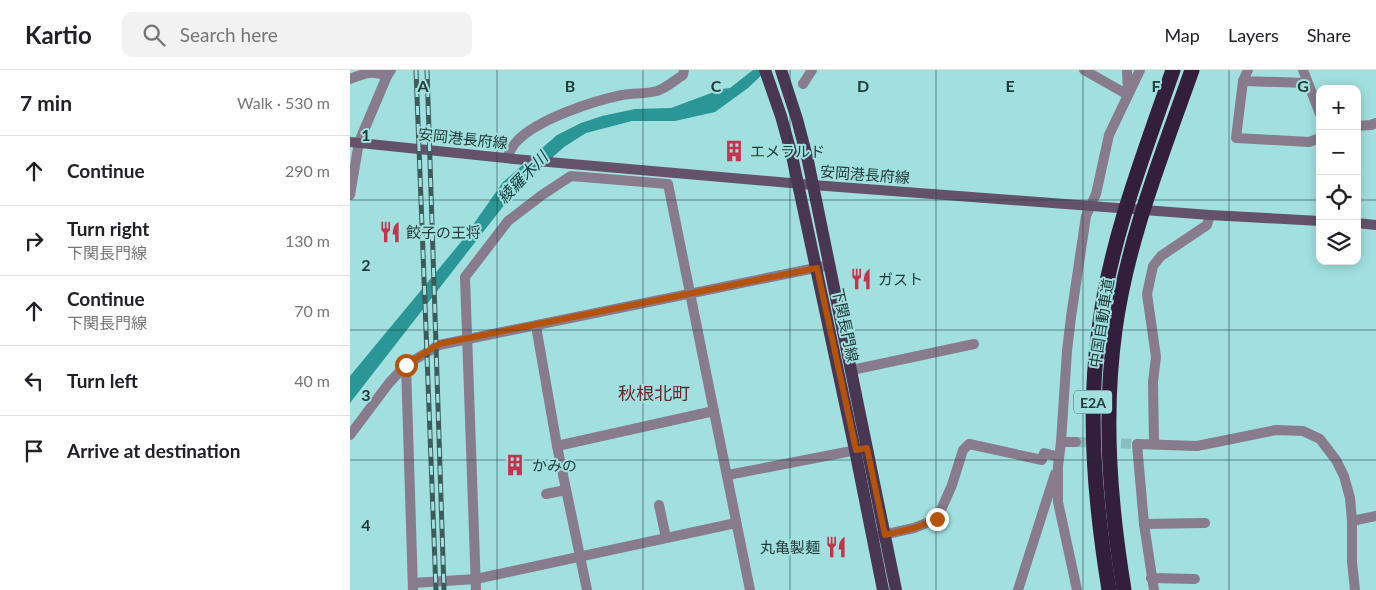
<!DOCTYPE html>
<html lang="en">
<head>
<meta charset="utf-8">
<style>
  :root { --surface:#fff; --page:#f2f2f2; --text:#202124; --muted:#757577; --line:#e0e0e0 }
  body { margin:0; font-family:Lato,"Noto Sans JP",sans-serif; background:var(--page); color:var(--text) }
  .controls { position:absolute; right:15px; top:15px; display:grid; overflow:hidden; border-radius:10px; box-shadow:0 2px 12px #0003 }
  .controls button { width:45px; height:45px; display:grid; place-items:center; padding:0; border:0; border-bottom:1px solid var(--line); background:var(--surface); color:var(--text); font:25px sans-serif }
  .stop { position:absolute; width:15px; height:15px; margin:-11px; border:4px solid #b45309; border-radius:50%; background:#fff }
  .stop.end { background:#b45309; border-color:#fff; box-shadow:0 1px 5px #0008 }
  .list { margin:0; padding:0; list-style:none }
  h2 { display:flex; justify-content:space-between; align-items:center; height:65px; margin:0; padding:0 20px; font-size:21px }
  h2 small { font-size:16px; font-weight:400; color:var(--muted) }
  .list li { display:grid; grid-template-columns:32px 1fr auto; gap:15px; align-items:center; box-sizing:border-box; height:70px; padding:0 20px; border-top:1px solid var(--line) }
  .list b { display:block; font-size:19px; white-space:nowrap }
  .list p { margin:0; font-size:16px; white-space:nowrap; color:var(--muted) }
  .list em { font-size:16px; font-style:normal; color:var(--muted) }
  .icon { flex:none; width:28px; height:28px; fill:none; stroke:currentColor; stroke-width:2; stroke-linecap:round; stroke-linejoin:round }
  .map { position:relative; flex:none; width:1026px; height:520px; overflow:hidden }
  header { display:flex; align-items:center; gap:30px; box-sizing:border-box; height:70px; padding:0 25px; background:var(--surface); border-bottom:1px solid var(--line) }
  header strong { font-size:24px }
  nav { display:flex; gap:28px; margin-inline-start:auto; font-size:18px }
  .search { width:350px; height:45px; background:var(--page); display:flex; align-items:center; gap:12px; box-sizing:border-box; padding:0 18px; border-radius:10px; color:var(--muted); font-size:19px }
  main { display:flex }
  aside { flex:1; background:var(--surface) }
  .map>svg:first-child { display:block }
  .water { fill:#2a9696 }
  .lines { fill:none; stroke-linecap:round; stroke-linejoin:round }
  .minor-tunnel { stroke:#87bfbe; stroke-width:10; stroke-dasharray:10 5; stroke-linecap:butt }
  .minor { stroke:#877b8c; stroke-width:10 }
  .tertiary { stroke:#877b8c; stroke-width:10 }
  .secondary { stroke:#63526a; stroke-width:10 }
  .primary { stroke:#493652; stroke-width:12 }
  .motorway { stroke:#341e3d; stroke-width:15 }
  .rail-casing { stroke:#3b5c5b; stroke-width:5 }
  .rail { stroke:#a1e0df; stroke-width:3; stroke-dasharray:9; stroke-linecap:butt }
  .route { stroke:#b45309; stroke-width:6 }
  .grid { fill:none; stroke:#213b3a; stroke-width:1; stroke-opacity:0.55 }
  .labels { text-anchor:middle; dominant-baseline:central; stroke-width:4; stroke-linejoin:round; paint-order:stroke }
  .shield { fill:#a1e0df; stroke:#476c6c; stroke-width:1 }
  .shield-label { font-size:14px; font-weight:bold; fill:#213b3a }
  .street-label { font-size:15px; fill:#213b3a; stroke:#a1e0df }
  .poi-label { font-size:15px; fill:#213b3a; stroke:#a1e0df; text-anchor:start }
  .water-label { font-size:16px; font-style:italic; fill:#114040; stroke:#a1e0df }
  .quarter-label { font-size:18px; fill:#6a242e; stroke:#a1e0df }
  .grid-label { font-size:16px; text-anchor:middle; font-weight:bold; fill:#213b3a; stroke:#a1e0df; stroke-width:4; stroke-linejoin:round; paint-order:stroke }
</style>
</head>
<body>
<header>
<strong>Kartio</strong>
<div class="search"><svg class="icon" aria-label="search" viewBox="0 0 24 24"><circle cx="10" cy="10" r="6"/><path d="M15 15l6 6"/></svg>Search here</div>
<nav><a>Map</a><a>Layers</a><a>Share</a></nav>
</header>
<main>
<aside>
<h2>7 min<small>Walk · 530 m</small></h2>
<ul class="list">
<li><svg class="icon" aria-label="ahead" viewBox="0 0 24 24"><path d="M12 20V5M6 11l6-6 6 6"/></svg><div><b>Continue</b></div><em>290 m</em></li>
<li><svg class="icon" aria-label="right" viewBox="0 0 24 24"><path d="M7 20v-9h11M14 6l5 5-5 5"/></svg><div><b>Turn right</b><p>下関長門線</p></div><em>130 m</em></li>
<li><svg class="icon" aria-label="ahead" viewBox="0 0 24 24"><path d="M12 20V5M6 11l6-6 6 6"/></svg><div><b>Continue</b><p>下関長門線</p></div><em>70 m</em></li>
<li><svg class="icon" aria-label="left" viewBox="0 0 24 24"><path d="M17 20v-9H6M10 6l-5 5 5 5"/></svg><div><b>Turn left</b></div><em>40 m</em></li>
<li><svg class="icon" aria-label="arrive" viewBox="0 0 24 24"><path d="M6 21V4h12l-3 4 3 4H6"/></svg><div><b>Arrive at destination</b></div></li>
</ul>
</aside>
<div class="map">
<svg width="1026" height="520" viewBox="0 0 1026 520">
  <rect width="100%" height="100%" fill="#a1e0df"/>
  <path class="water" d="M403,0H417L398,18L365,42L325,51H282L236,63L214,77L165,121L0,333V306L111,172L153,112L207,65L231,53L252,46L285,39L321,38L372,19L380,18Z"/>
  <g class="lines">
    <path class="minor-tunnel" d="M726,372L787,374"/>
    <g class="minor">
      <path d="M734,0L778,25"/>
      <path d="M777,0L778,24"/>
      <path d="M898,0L893,11L957,13"/>
      <path d="M953,0L970,44"/>
      <path d="M0,9C15,3 22,0 37,6"/>
      <path d="M893,11L886,68L959,72L970,68"/>
      <path d="M453,14L462,0"/>
      <path d="M1007,56L1021,55L1026,53"/>
      <path d="M157,88C160,81 162,76 167,71C188,49 243,31 272,25C284,23 296,24 307,21C316,18 325,10 333,5L334,0"/>
      <path d="M186,256L207,376L237,520"/>
      <path d="M56,295L63,520"/>
      <path d="M502,300L624,274"/>
      <path d="M0,365L39,313L56,295L89,275L480,195"/>
      <path d="M711,372H726"/>
      <path d="M804,374L803,312L806,287L797,224L803,196L811,186L857,155L860,145"/>
      <path d="M207,376L364,341"/>
      <path d="M378,405L512,379"/>
      <path d="M196,424L216,420"/>
      <path d="M309,435L316,468"/>
      <path d="M1002,451L1026,446"/>
      <path d="M794,454L855,453"/>
      <path d="M528,466L564,458L587,449L602,415L613,380L619,374L692,390L694,383L709,387"/>
      <path d="M801,508L845,509"/>
      <path d="M63,513L126,509L386,453"/>
      <path d="M126,520L115,207L158,151L192,125L221,106L318,114L400,520"/>
      <path d="M668,520L705,404"/>
      <path d="M727,520L708,432V396L711,372L717,281L721,247L736,146L746,124L759,65L790,0"/>
      <path d="M804,520L794,454L787,374L847,376L926,360L953,361L970,369L986,390L994,406L1000,428L1002,451V492L1005,520"/>
    </g>
    <path class="tertiary" d="M0,125L9,72L37,6L41,0"/>
    <g class="secondary">
      <path d="M0,72L164,89L463,115L860,145L970,151"/>
      <path d="M1007,153L1026,155"/>
    </g>
    <g class="primary">
      <path d="M415,0L431,46L442,86L505,380L533,520"/>
      <path d="M431,0L447,49L458,91L546,520"/>
    </g>
    <g class="motorway">
      <path d="M759,520C745,433 737,346 749,259C760,170 794,84 823,0"/>
      <path d="M774,520C760,434 753,347 765,260C777,171 812,85 842,0"/>
    </g>
    <g class="rail-casing">
      <g id="rail">
        <path d="M66,0L86,520"/>
        <path d="M77,0L94,520"/>
      </g>
    </g>
    <use href="#rail" class="rail"/>
  </g>
  <g class="lines">
    <path class="route" d="M56,295L89,274L467,198L506,380L517,378L535,465L564,458L587,449"/>
  </g>
  <path class="grid" d="M147,0V520M293,0V520M440,0V520M586,0V520M733,0V520M879,0V520M0,130H970M1007,130H1026M0,260H1026M0,390H1026"/>
  <defs>
    <g id="building-bare" transform="scale(1.725)"><path d="M-4-6H4V6H1V3H-1V6H-4ZM-2.5-4.3h1.7v1.8h-1.7ZM.8-4.3h1.7v1.8H.8ZM-2.5-1h1.7V.8h-1.7ZM.8-1h1.7V.8H.8Z" fill="#c4344f" stroke="#a1e0df" stroke-width="2.5" paint-order="stroke"/></g>
    <g id="restaurant-bare" transform="scale(1.725)"><path d="M-5-6h1v4h1v-4h1v4h1v-4h1v5L-1.5 .5V6h-2V.5L-5-1ZM5-6V6H3V1.5H1.5Q1.5-4 5-6Z" fill="#c4344f" stroke="#a1e0df" stroke-width="2.5" paint-order="stroke"/></g>
  </defs>
  <g fill-rule="evenodd">
    <use href="#building-bare" x="384" y="81"/>
    <use href="#restaurant-bare" x="40" y="162"/>
    <use href="#restaurant-bare" x="511" y="209"/>
    <use href="#building-bare" x="165" y="395"/>
    <use href="#restaurant-bare" x="486" y="477"/>
  </g>
  <g class="labels">
    <rect class="shield" x="724" y="320.5" width="38" height="23" rx="4"/>
    <g class="shield-label">
      <text x="743" y="332">E2A</text>
    </g>
    <g class="street-label">
      <text transform="translate(113 68) rotate(6)">安岡港長府線</text>
      <text transform="translate(515 104) rotate(4)">安岡港長府線</text>
      <text transform="translate(751 253) rotate(-81)">中国自動車道</text>
      <text transform="translate(496 255) rotate(78)">下関長門線</text>
    </g>
    <g class="poi-label">
      <text x="400" y="81">エメラルド</text>
      <text x="56" y="162">餃子の王将</text>
      <text x="528" y="209">ガスト</text>
      <text x="182" y="395">かみの</text>
      <text x="470" y="477" text-anchor="end">丸亀製麺</text>
    </g>
    <g class="water-label">
      <text transform="translate(172 107) rotate(-46)">綾羅木川</text>
    </g>
    <g class="quarter-label">
      <text x="304" y="323">秋根北町</text>
    </g>
  </g>
  <g class="grid-label">
    <text x="73" y="22">A</text>
    <text x="220" y="22">B</text>
    <text x="366" y="22">C</text>
    <text x="513" y="22">D</text>
    <text x="660" y="22">E</text>
    <text x="806" y="22">F</text>
    <text x="953" y="22">G</text>
    <text x="16" y="71">1</text>
    <text x="16" y="201">2</text>
    <text x="16" y="331">3</text>
    <text x="16" y="461">4</text>
  </g>
</svg>
<div class="controls">
<button>+</button>
<button>−</button>
<button><svg class="icon" aria-label="locate" viewBox="0 0 24 24"><circle cx="12" cy="12" r="6"/><path d="M12 2v4M12 18v4M2 12h4M18 12h4"/></svg></button>
<button><svg class="icon" aria-label="layers" viewBox="0 0 24 24"><path d="M12 4l9 5-9 5-9-5zM3 14l9 5 9-5"/></svg></button>
</div>
<div class="stop" style="left:56px;top:295px"></div>
<div class="stop end" style="left:587px;top:449px"></div>
</div>
</main>
</body>
</html>
